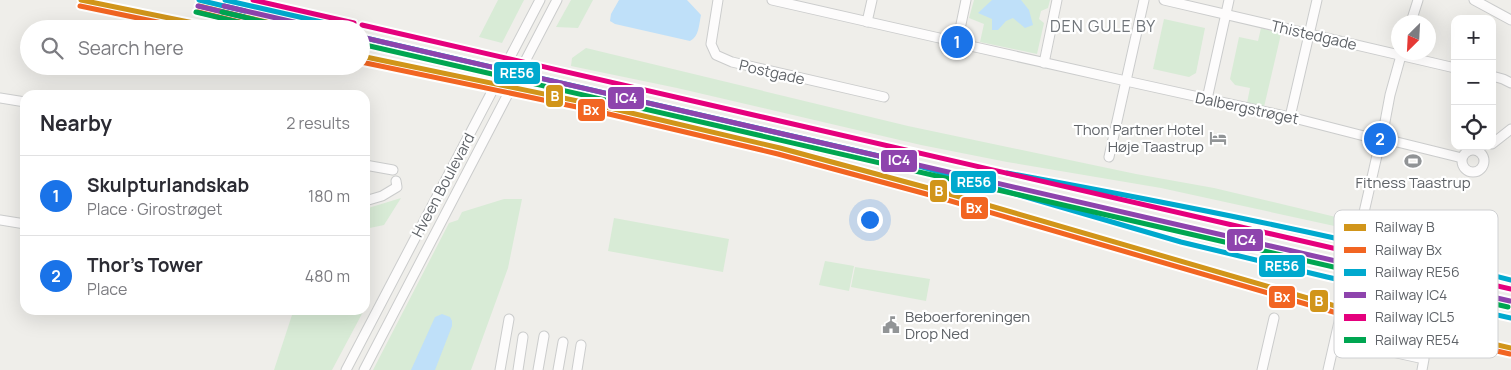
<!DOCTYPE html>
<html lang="en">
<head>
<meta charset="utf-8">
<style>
  :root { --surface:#fff; --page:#f2f2f3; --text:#2b2b33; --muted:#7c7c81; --line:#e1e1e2; --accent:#1a73e8 }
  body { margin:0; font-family:Manrope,sans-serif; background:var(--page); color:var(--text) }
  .controls { position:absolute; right:15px; top:15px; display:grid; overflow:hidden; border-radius:10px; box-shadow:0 5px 20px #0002 }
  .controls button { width:45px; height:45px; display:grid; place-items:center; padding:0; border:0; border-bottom:1px solid var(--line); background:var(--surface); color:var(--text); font:25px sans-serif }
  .compass { position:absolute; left:1391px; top:15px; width:45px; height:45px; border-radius:50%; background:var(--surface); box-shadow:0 5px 20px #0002; rotate:204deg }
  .you { position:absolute; left:869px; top:219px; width:18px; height:18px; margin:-12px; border:4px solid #fff; border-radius:50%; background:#1a73e8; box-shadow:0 0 0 8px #1a73e833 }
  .badge { display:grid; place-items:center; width:32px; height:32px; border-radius:50%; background:var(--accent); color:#fff; font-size:16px; font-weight:700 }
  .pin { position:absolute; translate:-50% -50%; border:2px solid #fff; box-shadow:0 1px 5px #0006 }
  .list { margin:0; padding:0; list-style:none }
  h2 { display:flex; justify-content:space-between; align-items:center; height:65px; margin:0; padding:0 20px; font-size:21px }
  h2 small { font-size:16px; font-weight:400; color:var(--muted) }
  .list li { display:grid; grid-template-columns:32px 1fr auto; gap:15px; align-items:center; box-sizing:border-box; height:80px; padding:0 20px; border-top:1px solid var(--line) }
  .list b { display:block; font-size:19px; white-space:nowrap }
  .list p { margin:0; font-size:16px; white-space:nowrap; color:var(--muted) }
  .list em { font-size:16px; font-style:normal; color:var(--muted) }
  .icon { flex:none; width:28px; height:28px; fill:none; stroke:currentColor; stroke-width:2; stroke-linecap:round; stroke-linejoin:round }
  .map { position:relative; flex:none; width:1511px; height:370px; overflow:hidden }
  .search { position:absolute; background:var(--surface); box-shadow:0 5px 20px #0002; left:20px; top:20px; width:350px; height:55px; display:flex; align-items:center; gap:12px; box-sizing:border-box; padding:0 18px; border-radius:28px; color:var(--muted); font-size:19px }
  .panel { position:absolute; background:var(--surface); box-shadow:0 5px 20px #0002; left:20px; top:90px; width:350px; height:225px; border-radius:15px }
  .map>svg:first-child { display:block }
  .green { fill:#d8ebd6 }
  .water { fill:#bfe0f9 }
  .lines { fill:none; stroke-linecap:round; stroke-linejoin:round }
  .minor-casing { stroke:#cbcccc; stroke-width:11 }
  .minor { stroke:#fdfcfc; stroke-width:9 }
  .rail-1-casing { stroke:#fff; stroke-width:9 }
  .rail-2-casing { stroke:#fff; stroke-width:9 }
  .rail-3-casing { stroke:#fff; stroke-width:9 }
  .rail-4-casing { stroke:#fff; stroke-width:9 }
  .rail-5-casing { stroke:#fff; stroke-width:9 }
  .rail-6-casing { stroke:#fff; stroke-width:9 }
  .rail-1 { stroke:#d1951a; stroke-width:5 }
  .rail-2 { stroke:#f26522; stroke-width:5 }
  .rail-3 { stroke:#00a9ce; stroke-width:5 }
  .rail-4 { stroke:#8e44ad; stroke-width:5 }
  .rail-5 { stroke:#e5007d; stroke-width:5 }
  .rail-6 { stroke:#00a651; stroke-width:5 }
  .labels { text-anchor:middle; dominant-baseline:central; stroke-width:4.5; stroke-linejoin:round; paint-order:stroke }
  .street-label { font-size:15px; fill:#5f6368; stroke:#fff }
  .poi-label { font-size:15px; fill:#5f6368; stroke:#fff; text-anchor:end }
  .neighbourhood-label { font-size:16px; letter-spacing:1px; fill:#70757a; stroke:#fff }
  .key { fill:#fff; stroke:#cfd0d2; stroke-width:1 }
  .key-label { font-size:14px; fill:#5f6368 }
  .line-badge { stroke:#fff; stroke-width:2 }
  .badge-label { font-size:14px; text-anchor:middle; font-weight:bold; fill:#fff }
</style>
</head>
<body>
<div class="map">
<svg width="1511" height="370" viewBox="0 0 1511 370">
  <rect width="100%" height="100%" fill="#efeeea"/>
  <g class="green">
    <path d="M498,0H524L502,43L479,37Z"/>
    <path d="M571,0H593L578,28L556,27Z"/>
    <path d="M974,0H1050L1048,8L1041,11L1039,19L1044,23L1037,54L980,42L984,24L969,18Z"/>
    <path d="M1164,19L1205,28L1196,73L1189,77L1153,69Z"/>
    <path d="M1261,28L1281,34L1264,107L1247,103L1250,88L1235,85L1230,79L1239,37L1258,41Z"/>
    <path d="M586,48L908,126L1136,174L1214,188L1340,218L1339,227L1161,188L1007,162L921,145L677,88L571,66L572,58Z"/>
    <path d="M401,198L384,225L365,229V209Z"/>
    <path d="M504,199H522L508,268L471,370H373L449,223L458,220L462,212Z"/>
    <path d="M614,218L729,239L723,272L608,251Z"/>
    <path d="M825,261L854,266L849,291L819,285Z"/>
    <path d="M855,267L930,279L926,301L851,287Z"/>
    <path d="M279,310H364L332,370H274L292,315Z"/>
  </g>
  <g class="water">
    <path d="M619,0H687L701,15C699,24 699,37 690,41L615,24L610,21L611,14Z"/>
    <path d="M992,0H1021L1029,10L1033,25L1025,28L1013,18L1006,21L998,30H992V19L978,13Z"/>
    <path d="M442,314L450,317L452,321V326L435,370H411L435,317Z"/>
  </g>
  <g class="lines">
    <g class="minor-casing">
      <g id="minor">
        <path d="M718,0L711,44L716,55L732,62L884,97"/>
        <path d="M772,0L948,40"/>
        <path d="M1164,0L1455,68"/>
        <path d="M1474,0L1511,20"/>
        <path d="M867,22L872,0"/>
        <path d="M1411,22L1418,0"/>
        <path d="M950,32L968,36L964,53L946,49Z"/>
        <path d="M959,34L966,0"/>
        <path d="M966,45L1126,81L1290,117L1368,137"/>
        <path d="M1044,63L1057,0"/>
        <path d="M1492,76L1503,79L1511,83"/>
        <path d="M0,98L25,102"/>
        <path d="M1207,99L1229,0"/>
        <path d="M1290,117L1317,0"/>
        <circle cx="1381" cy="139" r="12"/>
        <path d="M1384,127L1390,95L1402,52"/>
        <path d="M1393,141L1462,158"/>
        <path d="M1492,144L1511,129"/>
        <circle cx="1473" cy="161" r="11"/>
        <path d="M1109,157L1144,0"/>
        <path d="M365,165L393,170"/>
        <path d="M365,201L382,196L397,187L396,181"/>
        <path d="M0,220L25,224"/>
        <path d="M1374,348L1424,359L1422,370"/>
        <path d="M346,370L540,0"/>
        <path d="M364,370L557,0"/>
        <path d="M500,370L509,319"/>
        <path d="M518,370L523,337"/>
        <path d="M538,370L544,336"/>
        <path d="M558,370L563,342"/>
        <path d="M577,370L581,345"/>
        <path d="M1262,370L1274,318"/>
        <path d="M1328,370L1378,151"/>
      </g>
    </g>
    <use href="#minor" class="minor"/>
    <g class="rail-1-casing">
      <g id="rail-1">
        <path d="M81,0L223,29"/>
        <path d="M199,6L296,29"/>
        <path d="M361,56L597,105L780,148L932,189L1363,314L1511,348"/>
      </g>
    </g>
    <g class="rail-2-casing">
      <g id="rail-2">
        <path d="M80,6L191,29"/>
        <path d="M198,12L269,29"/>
        <path d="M361,62L596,111L778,154L930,195L1361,320L1510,354"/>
      </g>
    </g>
    <g class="rail-3-casing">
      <g id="rail-3">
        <path d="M199,0L245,11"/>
        <path d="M225,0L352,29"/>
        <path d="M361,37L905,162L1181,242L1327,277L1511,318"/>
        <path d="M1007,173C1176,204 1344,237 1511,280"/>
      </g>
    </g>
    <g class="rail-4-casing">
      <g id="rail-4">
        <path d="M198,6L244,17"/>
        <path d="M224,6L324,29"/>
        <path d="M361,37L1510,301"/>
      </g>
    </g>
    <g class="rail-5-casing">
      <g id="rail-5">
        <path d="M253,0L354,23"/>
        <path d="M362,25L1511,289"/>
      </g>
    </g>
    <g class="rail-6-casing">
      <g id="rail-6">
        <path d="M196,12L242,23"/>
        <path d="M222,12L295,29"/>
        <path d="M361,44L1508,307"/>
      </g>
    </g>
    <use href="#rail-1" class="rail-1"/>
    <use href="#rail-2" class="rail-2"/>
    <use href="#rail-3" class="rail-3"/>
    <use href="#rail-4" class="rail-4"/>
    <use href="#rail-5" class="rail-5"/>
    <use href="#rail-6" class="rail-6"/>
  </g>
  <defs>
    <g id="hotel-bare" transform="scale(1.35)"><path d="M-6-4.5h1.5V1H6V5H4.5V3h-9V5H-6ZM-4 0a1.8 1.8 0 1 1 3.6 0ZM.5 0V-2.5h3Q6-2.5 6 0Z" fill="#919496" stroke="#fff" stroke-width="2.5" paint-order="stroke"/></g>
    <g id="stadium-bare" transform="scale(1.35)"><path d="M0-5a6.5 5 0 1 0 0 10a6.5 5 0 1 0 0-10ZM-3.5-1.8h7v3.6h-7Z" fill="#919496" stroke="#fff" stroke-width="2.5" paint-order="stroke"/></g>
    <g id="civic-bare" transform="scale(1.35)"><path d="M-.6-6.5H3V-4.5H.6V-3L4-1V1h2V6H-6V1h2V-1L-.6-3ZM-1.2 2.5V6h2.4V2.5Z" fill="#919496" stroke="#fff" stroke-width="2.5" paint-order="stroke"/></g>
  </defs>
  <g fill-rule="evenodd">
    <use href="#hotel-bare" x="1218" y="138"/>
    <use href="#stadium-bare" x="1413" y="161"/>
    <use href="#civic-bare" x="891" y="325"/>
  </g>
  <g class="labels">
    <g class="street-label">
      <text transform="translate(1314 35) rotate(13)">Thistedgade</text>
      <text transform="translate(772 72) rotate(13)">Postgade</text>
      <text transform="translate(1247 108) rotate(12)">Dalbergstrøget</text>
      <text transform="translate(443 185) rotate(-62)">Hveen Boulevard</text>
    </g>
    <g class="poi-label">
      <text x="1204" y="129">Thon Partner Hotel<tspan x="1204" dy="17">Høje Taastrup</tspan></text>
      <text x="1413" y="182" text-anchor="middle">Fitness Taastrup</text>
      <text x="905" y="316" text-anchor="start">Beboerforeningen<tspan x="905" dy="17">Drop Ned</tspan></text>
    </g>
    <g class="neighbourhood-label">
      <text x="1103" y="26">DEN GULE BY</text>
    </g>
  </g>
  <rect x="1334" y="210" width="164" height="148" rx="8" class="key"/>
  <rect x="1344" y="224" width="22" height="7" fill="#d1951a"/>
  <rect x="1344" y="247" width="22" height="6" fill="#f26522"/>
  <rect x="1344" y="269" width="22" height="7" fill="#00a9ce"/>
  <rect x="1344" y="292" width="22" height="6" fill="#8e44ad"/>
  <rect x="1344" y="314" width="22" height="7" fill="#e5007d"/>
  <rect x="1344" y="337" width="22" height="6" fill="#00a651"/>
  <g class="key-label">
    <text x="1375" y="232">Railway B</text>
    <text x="1375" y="255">Railway Bx</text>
    <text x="1375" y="277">Railway RE56</text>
    <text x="1375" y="300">Railway IC4</text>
    <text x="1375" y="322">Railway ICL5</text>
    <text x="1375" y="345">Railway RE54</text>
  </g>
  <g class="line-badge">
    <rect x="493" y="61" width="48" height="24" rx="5" fill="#00a9ce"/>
    <rect x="545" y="84" width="19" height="24" rx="5" fill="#d1951a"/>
    <rect x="607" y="86" width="38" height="24" rx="5" fill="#8e44ad"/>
    <rect x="577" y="98" width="29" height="24" rx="5" fill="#f26522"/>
    <rect x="880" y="149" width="38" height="24" rx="5" fill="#8e44ad"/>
    <rect x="950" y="170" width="47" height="24" rx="5" fill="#00a9ce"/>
    <rect x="929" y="179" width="19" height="24" rx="5" fill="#d1951a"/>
    <rect x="960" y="196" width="29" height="24" rx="5" fill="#f26522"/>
    <rect x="1226" y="228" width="38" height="24" rx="5" fill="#8e44ad"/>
    <rect x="1258" y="254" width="48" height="24" rx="5" fill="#00a9ce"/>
    <rect x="1268" y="285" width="28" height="24" rx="5" fill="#f26522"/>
    <rect x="1309" y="289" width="20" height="24" rx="5" fill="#d1951a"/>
  </g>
  <g class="badge-label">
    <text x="517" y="78">RE56</text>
    <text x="555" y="101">B</text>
    <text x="626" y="103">IC4</text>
    <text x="591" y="115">Bx</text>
    <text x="899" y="165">IC4</text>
    <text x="974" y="187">RE56</text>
    <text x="939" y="196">B</text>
    <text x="974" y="213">Bx</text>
    <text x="1245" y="245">IC4</text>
    <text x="1282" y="271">RE56</text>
    <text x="1282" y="302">Bx</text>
    <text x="1319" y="306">B</text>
  </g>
</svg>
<div class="controls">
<button>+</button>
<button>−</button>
<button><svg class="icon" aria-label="locate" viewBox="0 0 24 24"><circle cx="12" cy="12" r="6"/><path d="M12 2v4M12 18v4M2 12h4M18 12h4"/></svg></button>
</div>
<svg class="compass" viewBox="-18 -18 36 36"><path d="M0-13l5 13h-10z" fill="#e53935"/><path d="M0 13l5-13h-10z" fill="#7c7c81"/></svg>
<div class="you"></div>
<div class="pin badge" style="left:957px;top:42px">1</div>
<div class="pin badge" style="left:1380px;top:139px">2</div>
<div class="search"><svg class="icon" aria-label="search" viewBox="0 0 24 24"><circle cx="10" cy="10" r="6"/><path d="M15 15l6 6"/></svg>Search here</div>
<section class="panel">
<h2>Nearby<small>2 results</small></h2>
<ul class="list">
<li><span class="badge">1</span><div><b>Skulpturlandskab</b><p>Place · Girostrøget</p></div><em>180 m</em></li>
<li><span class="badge">2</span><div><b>Thor's Tower</b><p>Place</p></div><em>480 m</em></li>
</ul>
</section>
</div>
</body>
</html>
